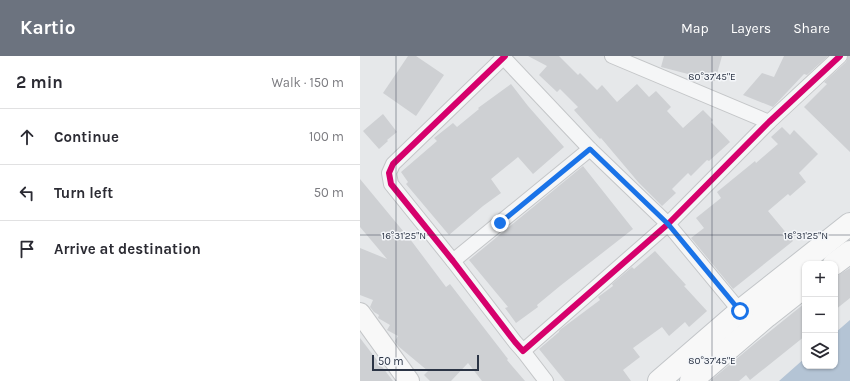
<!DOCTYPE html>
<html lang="en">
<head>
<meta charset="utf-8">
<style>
  :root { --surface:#fff; --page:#f2f2f3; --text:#2b2b33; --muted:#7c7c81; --line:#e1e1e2; --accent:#6c737f }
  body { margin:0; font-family:Karla,sans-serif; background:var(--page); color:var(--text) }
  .controls { position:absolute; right:12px; bottom:12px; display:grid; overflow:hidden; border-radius:8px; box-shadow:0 1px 3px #0004 }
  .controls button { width:36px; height:36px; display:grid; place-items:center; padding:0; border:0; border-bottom:1px solid var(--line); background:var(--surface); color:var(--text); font:20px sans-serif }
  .scale { position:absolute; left:12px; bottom:10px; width:107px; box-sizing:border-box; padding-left:4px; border:2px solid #2b3445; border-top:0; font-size:11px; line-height:14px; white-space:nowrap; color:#2b3445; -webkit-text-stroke:3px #f4f6f9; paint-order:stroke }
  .stop { position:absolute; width:12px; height:12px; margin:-9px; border:3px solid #1a73e8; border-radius:50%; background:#fff }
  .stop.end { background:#1a73e8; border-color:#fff; box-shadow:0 1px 4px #0008 }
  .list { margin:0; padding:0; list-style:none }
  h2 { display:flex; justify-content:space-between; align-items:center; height:52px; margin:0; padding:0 16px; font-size:17px }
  h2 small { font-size:13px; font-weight:400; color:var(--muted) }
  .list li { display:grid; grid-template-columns:26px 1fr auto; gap:12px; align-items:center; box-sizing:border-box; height:56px; padding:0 16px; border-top:1px solid var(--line) }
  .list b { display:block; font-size:15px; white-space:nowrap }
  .list em { font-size:13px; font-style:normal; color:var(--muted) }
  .icon { flex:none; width:22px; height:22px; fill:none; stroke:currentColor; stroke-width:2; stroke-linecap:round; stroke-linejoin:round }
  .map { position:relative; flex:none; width:490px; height:325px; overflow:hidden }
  header { display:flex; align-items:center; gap:24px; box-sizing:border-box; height:56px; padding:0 20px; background:var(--accent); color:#fff }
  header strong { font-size:19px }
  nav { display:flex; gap:22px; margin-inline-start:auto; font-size:14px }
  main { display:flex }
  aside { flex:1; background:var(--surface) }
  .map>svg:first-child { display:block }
  .water { fill:#b4c4d5 }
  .building { fill:#ced0d3 }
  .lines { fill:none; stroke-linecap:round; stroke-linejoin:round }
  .minor-casing { stroke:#c4c6c8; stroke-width:16 }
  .secondary-casing { stroke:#c4c6c8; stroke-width:22 }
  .primary-casing { stroke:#c2c5c8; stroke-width:24 }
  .minor { stroke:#f5f6f7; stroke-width:14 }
  .secondary { stroke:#f8f8f8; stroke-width:20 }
  .primary { stroke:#f8f8f8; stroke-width:22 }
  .cycleway-casing { stroke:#f4f6f9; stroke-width:8 }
  .cycleway { stroke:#d6006c; stroke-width:6 }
  .route { stroke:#1a73e8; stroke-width:5 }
  .ticks { fill:none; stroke:#2b3445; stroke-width:1; stroke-opacity:0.45 }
  .ticks-label { font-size:10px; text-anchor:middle; fill:#2b3445; stroke:#f4f6f9; stroke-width:3; stroke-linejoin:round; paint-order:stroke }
</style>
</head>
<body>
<header>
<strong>Kartio</strong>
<nav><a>Map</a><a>Layers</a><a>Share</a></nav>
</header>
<main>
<aside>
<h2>2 min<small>Walk · 150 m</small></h2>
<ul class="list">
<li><svg class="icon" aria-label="ahead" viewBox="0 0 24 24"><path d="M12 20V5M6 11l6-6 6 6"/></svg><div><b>Continue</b></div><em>100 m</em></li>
<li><svg class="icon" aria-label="left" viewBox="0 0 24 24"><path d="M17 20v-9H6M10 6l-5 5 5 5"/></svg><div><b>Turn left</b></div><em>50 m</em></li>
<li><svg class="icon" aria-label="arrive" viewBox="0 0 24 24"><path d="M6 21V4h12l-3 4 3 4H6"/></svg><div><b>Arrive at destination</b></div></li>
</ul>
</aside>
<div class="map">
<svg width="490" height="325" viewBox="0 0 490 325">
  <rect width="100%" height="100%" fill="#e6e8ea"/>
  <path class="water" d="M490,264V325H419L445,302V310H475V277Z"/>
  <g class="building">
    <path d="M48,0H56L84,19L56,60L23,37Z"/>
    <path d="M168,0H199L218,19L220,17L237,34L242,29L257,46L277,28L289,41L296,35L311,51L307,55L323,72L343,54L353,64L351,66L370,86L349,105L347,104L331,120L328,117L312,133L316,137L302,150L279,127L241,82L240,83L214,54L218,51L200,33L197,36L179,19L187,10Z"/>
    <path d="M304,0H362L355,25L301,11Z"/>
    <path d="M424,0H468L447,19L444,18L413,51L383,39L402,17L414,21Z"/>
    <path d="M488,0H490V96L444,51L467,28L464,26L486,6Z"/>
    <path d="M151,28L168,50L204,91L173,118L158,101L131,123L141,137L123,150L89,179L46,128L48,126L41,116L77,85L74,82L93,67L97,71L119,53L118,52Z"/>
    <path d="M23,58L37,76L27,84L28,85L19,93L3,75Z"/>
    <path d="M422,71L430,79L434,74L458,98L439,117L446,126L430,140L428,138L408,155L433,185L373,233L331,182L344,172L336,162L361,142L357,136L395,105L396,107L418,88L411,81Z"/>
    <path d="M223,110L273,173L200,230L177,249L178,251L156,267L145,252L148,251L109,204Z"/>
    <path d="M0,123L53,187L86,231L90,228L148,303L147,304L165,325H122L108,307L91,325H70L64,319L68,315L38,290L35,285L38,280L27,274L30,269L18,262L19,259L14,256L10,251L13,244L0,239V192L27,203L0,171Z"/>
    <path d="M295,195L326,229L324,230L347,255L329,271L325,266L309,280L302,271L273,292L280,301L263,314L271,325H205L179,293L199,276V275L201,273L240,244L238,241L253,230L252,228L272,211L274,213Z"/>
    <path d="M490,212V242L475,254V221Z"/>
    <path d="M445,247V280L390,324L386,319L379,325H350L393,289Z"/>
    <path d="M0,282L33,325H0Z"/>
  </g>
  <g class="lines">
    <g class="minor-casing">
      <g id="minor">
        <path d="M145,0L33,108L29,117L31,128L93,205L155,286L163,295L308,168L409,66L480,0"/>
        <path d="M252,0L409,66"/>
        <path d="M144,2L230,93L308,168L380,255"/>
        <path d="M93,205L230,93"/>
        <path d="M163,295L186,325"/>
      </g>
    </g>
    <g class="secondary-casing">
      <path id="secondary" d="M0,257L49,325"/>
    </g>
    <g class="primary-casing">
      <g id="primary">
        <path d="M474,208L490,196"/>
        <path d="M299,325L380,255L490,168"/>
        <path d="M331,325L407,260L445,230"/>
      </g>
    </g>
    <use href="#minor" class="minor"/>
    <use href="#secondary" class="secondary"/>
    <use href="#primary" class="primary"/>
    <g class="cycleway-casing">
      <path id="cycleway" d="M145,0L33,108L29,117L31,128L93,205L155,286L163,295L308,168L409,66L480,0"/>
    </g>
    <use href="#cycleway" class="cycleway"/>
  </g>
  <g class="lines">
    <path class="route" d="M140,167L230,93L308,168L380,255"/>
  </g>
  <path class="ticks" d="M36,0V325M352,0V325M0,179H490"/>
  <g class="ticks-label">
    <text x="352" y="24">80°37'45"E</text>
    <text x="44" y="183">16°31'25"N</text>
    <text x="446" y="183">16°31'25"N</text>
    <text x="352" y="308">80°37'45"E</text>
  </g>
</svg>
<div class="controls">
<button>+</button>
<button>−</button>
<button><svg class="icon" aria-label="layers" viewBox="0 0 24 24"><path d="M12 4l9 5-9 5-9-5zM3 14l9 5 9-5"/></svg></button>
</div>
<div class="scale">50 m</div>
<div class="stop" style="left:380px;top:255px"></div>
<div class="stop end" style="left:140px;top:167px"></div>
</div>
</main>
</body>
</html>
